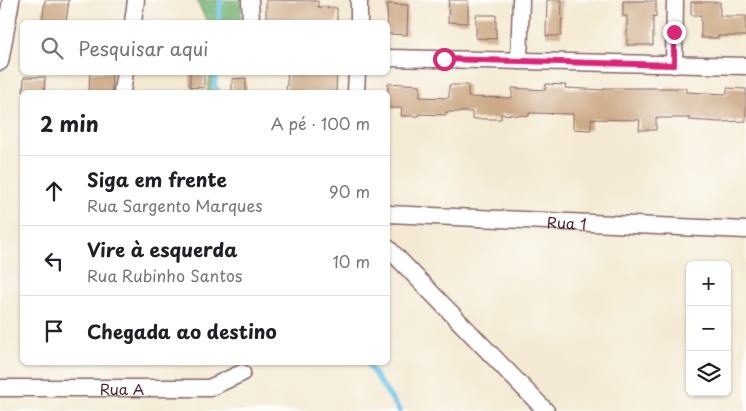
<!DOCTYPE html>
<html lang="pt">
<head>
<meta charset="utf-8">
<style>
  :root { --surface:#fff; --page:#f2f2f2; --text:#202124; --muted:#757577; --line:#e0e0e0 }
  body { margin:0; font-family:"Playpen Sans",sans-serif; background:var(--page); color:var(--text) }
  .controls { position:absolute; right:15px; bottom:15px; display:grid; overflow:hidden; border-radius:8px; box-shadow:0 1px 4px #0004 }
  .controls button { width:45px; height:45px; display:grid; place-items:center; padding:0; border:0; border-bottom:1px solid var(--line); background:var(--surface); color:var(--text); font:25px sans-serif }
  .stop { position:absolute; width:15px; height:15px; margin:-11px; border:4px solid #db2777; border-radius:50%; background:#fff }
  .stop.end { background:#db2777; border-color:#fff; box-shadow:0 1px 5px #0008 }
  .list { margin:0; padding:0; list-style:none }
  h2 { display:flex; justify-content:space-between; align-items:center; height:65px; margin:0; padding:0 20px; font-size:21px }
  h2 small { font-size:16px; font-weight:400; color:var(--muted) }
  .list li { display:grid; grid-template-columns:32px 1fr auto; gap:15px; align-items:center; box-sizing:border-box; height:70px; padding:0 20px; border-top:1px solid var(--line) }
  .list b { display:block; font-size:19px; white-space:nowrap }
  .list p { margin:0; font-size:16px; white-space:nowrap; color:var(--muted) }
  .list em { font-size:16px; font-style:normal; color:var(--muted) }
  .icon { flex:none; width:28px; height:28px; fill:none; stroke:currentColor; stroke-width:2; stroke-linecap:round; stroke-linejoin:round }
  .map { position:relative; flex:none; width:746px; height:411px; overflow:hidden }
  .search { position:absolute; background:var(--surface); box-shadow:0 1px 4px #0004; left:20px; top:20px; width:370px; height:55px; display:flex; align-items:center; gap:12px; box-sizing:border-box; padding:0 18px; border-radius:8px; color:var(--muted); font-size:19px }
  .panel { position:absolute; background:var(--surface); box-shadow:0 1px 4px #0004; left:20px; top:90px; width:370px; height:275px; border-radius:8px }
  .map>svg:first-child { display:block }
  .forest { fill:#72b072; stroke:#5e684e }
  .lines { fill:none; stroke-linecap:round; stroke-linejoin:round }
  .stream { stroke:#6bc2e8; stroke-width:5 }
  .building { fill:#cdaa87 }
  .minor-casing { stroke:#866666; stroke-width:19 }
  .minor { stroke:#fff; stroke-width:16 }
  .route { stroke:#db2777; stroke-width:6 }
  .labels { text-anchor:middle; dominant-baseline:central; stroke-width:4; stroke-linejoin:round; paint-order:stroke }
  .street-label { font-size:15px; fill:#4a1f2b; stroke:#fdfcf7 }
</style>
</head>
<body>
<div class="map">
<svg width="746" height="411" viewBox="0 0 746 411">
  <rect width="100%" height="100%" fill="#fdfcf7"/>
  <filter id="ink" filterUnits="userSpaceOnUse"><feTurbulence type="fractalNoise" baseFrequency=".02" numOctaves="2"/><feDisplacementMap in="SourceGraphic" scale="10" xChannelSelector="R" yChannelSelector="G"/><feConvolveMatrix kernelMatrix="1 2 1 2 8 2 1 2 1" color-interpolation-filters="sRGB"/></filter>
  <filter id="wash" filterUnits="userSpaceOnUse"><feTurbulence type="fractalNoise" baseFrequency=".0096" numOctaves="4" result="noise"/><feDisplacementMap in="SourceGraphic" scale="20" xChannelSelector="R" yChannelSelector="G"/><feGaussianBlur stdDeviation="1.12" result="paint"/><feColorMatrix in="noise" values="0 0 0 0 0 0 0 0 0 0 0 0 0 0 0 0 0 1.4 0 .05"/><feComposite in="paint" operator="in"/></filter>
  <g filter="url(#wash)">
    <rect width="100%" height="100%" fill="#f4ead3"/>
    <g class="forest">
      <path d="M196,0H241V22H207Z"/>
      <path d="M211,72L216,73L215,83L221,92H190H207Z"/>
    </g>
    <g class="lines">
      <g class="stream">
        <path d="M218,22L221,0"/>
        <path d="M214,92L216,72"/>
        <path d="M366,362L400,411"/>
      </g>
    </g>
    <g id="blocks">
      <g class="building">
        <path d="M45,0H69L66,22H42Z"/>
        <path d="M266,0L318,1V7L337,8V22H266Z"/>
        <path d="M449,0H468V23L448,22Z"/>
        <path d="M547,0H562L561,36H546Z"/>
        <path d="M623,1H656V17L653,16V45H627V16H623Z"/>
        <path d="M691,2H720V16H746V36H718V38H701V15H691Z"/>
        <path d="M387,4L408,5L407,35L388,34Z"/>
        <path d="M476,15H496V39L476,38Z"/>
        <path d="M90,72H112V92H89Z"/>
        <path d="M190,72H204V88L190,87Z"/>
        <path d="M288,72H337L336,92H286Z"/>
        <path d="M24,77H45L44,92H23Z"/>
        <path d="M246,78V92H232V79Z"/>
        <path d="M388,83L420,85V97L449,98V85H468V97L512,98V88L545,90L546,84L566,85L565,88L604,90V88H686V92L727,94V88L746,89V121L719,122L689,120L690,118H656V130H639L640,120L591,119V130L573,129V114L529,113V116L501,114V119H472V112H446V115L419,114V116H401L402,108H388Z"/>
      </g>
    </g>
  </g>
  <g filter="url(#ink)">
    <use href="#blocks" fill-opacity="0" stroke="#866666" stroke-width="1"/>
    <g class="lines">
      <g class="minor-casing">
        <g id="minor">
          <path d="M250,0L251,22"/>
          <path d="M133,22L136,0"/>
          <path d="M359,22V0"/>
          <path d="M388,58L746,66"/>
          <path d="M519,61L521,0"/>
          <path d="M0,62L11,0"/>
          <path d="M674,65L675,0"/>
          <path d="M122,92L125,72"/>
          <path d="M356,92L357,72"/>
          <path id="s1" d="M388,214L746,230"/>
          <path d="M388,248L546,411"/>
          <path id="s2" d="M0,388H209L242,373"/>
        </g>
      </g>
      <use href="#minor" class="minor"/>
    </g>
  </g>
  <g class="lines" filter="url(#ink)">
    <path class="route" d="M444,59L674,65V32"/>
  </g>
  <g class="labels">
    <g class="street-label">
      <text stroke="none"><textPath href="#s1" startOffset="179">Rua 1</textPath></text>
      <text stroke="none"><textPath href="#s2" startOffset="122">Rua A</textPath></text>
    </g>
  </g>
</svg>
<div class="controls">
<button>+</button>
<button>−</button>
<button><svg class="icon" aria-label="layers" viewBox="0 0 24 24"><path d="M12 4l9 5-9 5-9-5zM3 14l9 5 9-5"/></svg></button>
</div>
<div class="stop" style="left:444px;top:59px"></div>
<div class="stop end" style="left:674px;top:32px"></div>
<div class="search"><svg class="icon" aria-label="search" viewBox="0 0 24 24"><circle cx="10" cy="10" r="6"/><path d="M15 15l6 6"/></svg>Pesquisar aqui</div>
<section class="panel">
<h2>2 min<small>A pé · 100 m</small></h2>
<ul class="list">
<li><svg class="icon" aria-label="ahead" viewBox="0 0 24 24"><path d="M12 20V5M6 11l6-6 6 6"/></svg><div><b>Siga em frente</b><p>Rua Sargento Marques</p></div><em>90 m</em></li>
<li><svg class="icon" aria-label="left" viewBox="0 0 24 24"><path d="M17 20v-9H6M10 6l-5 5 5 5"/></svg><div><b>Vire à esquerda</b><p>Rua Rubinho Santos</p></div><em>10 m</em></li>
<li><svg class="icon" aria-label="arrive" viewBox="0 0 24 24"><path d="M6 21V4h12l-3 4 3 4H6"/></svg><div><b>Chegada ao destino</b></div></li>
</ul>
</section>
</div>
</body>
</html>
